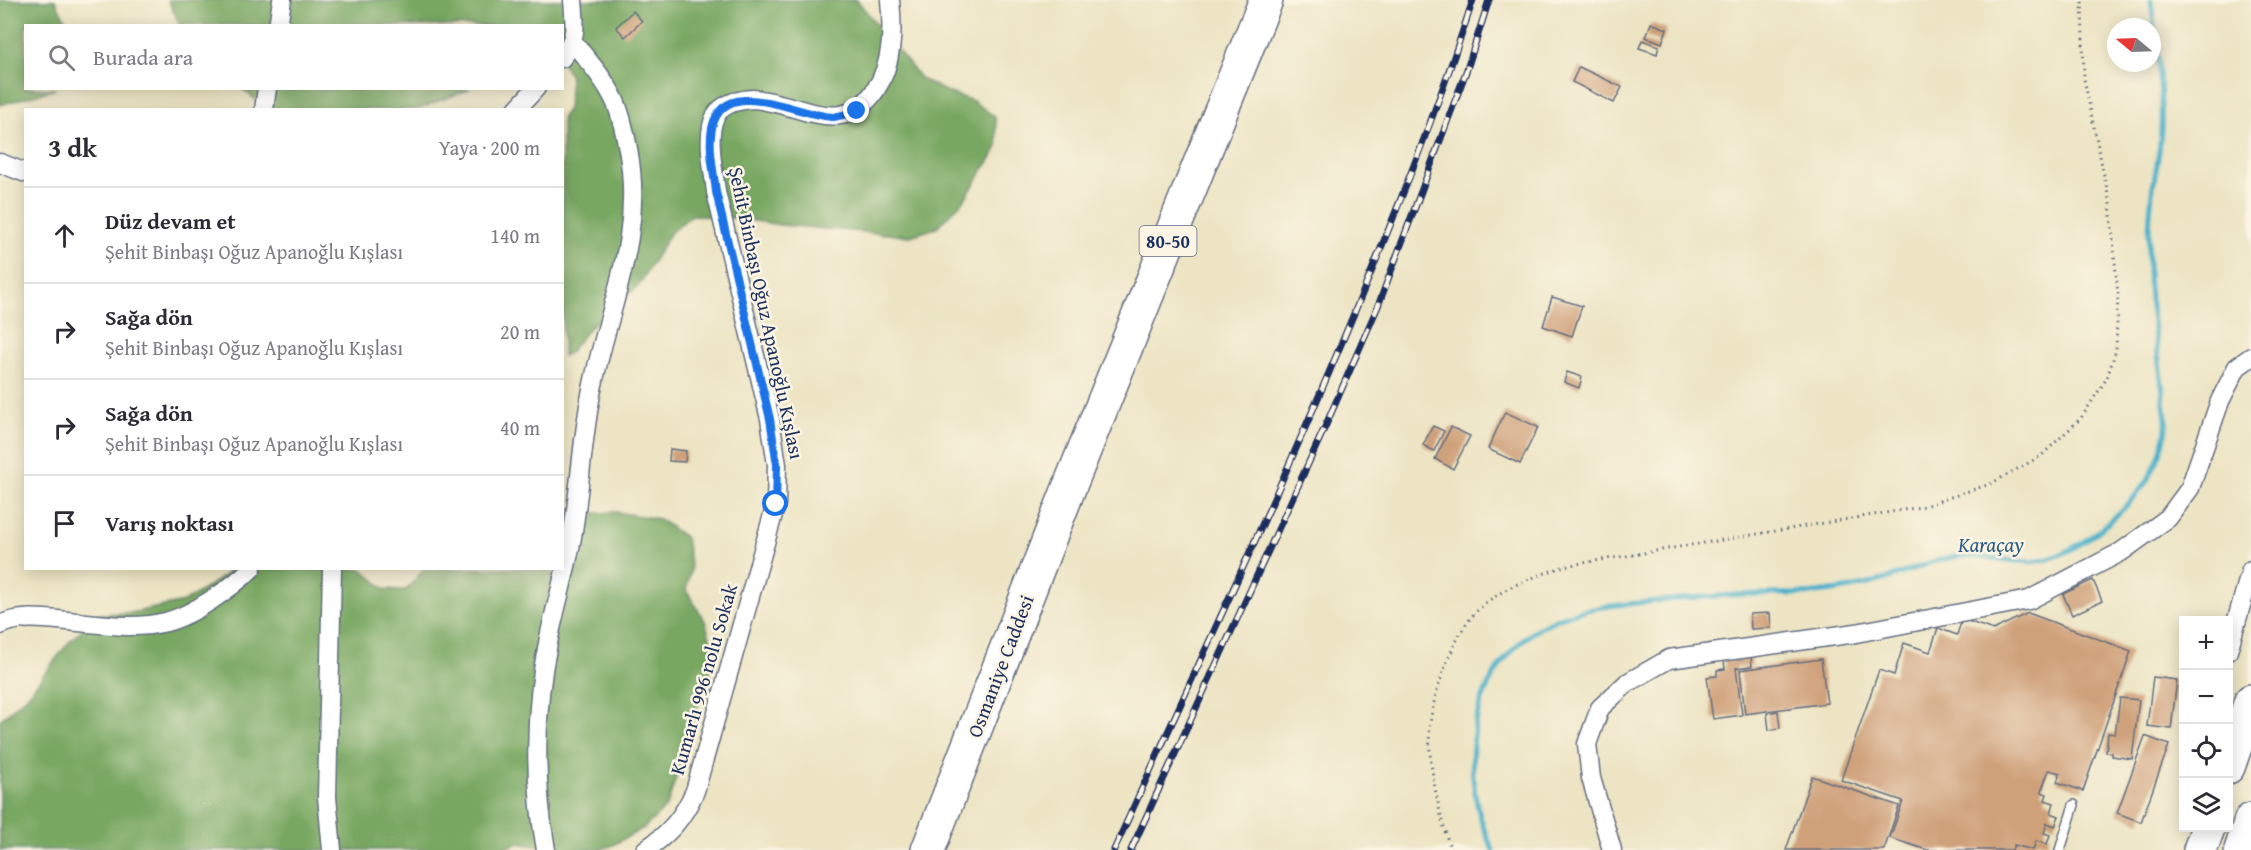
<!DOCTYPE html>
<html lang="tr">
<head>
<meta charset="utf-8">
<style>
  :root { --surface:#fff; --page:#f7f7f7; --text:#2b2b33; --muted:#7c7c81; --line:#e1e1e2 }
  body { margin:0; font-family:"Gentium Book Plus",serif; background:var(--page); color:var(--text) }
  .controls { position:absolute; right:18px; bottom:18px; display:grid; overflow:hidden; border-radius:0px; box-shadow:0 3px 15px #0003 }
  .controls button { width:54px; height:54px; display:grid; place-items:center; padding:0; border:0; border-bottom:2px solid var(--line); background:var(--surface); color:var(--text); font:30px sans-serif }
  .compass { position:absolute; left:2107px; top:18px; width:54px; height:54px; border-radius:50%; background:var(--surface); box-shadow:0 3px 15px #0003; rotate:289deg }
  .stop { position:absolute; width:18px; height:18px; margin:-14px; border:4px solid #1a73e8; border-radius:50%; background:#fff }
  .stop.end { background:#1a73e8; border-color:#fff; box-shadow:0 2px 6px #0008 }
  .list { margin:0; padding:0; list-style:none }
  h2 { display:flex; justify-content:space-between; align-items:center; height:78px; margin:0; padding:0 24px; font-size:26px }
  h2 small { font-size:20px; font-weight:400; color:var(--muted) }
  .list li { display:grid; grid-template-columns:39px 1fr auto; gap:18px; align-items:center; box-sizing:border-box; height:96px; padding:0 24px; border-top:2px solid var(--line) }
  .list b { display:block; font-size:22px; white-space:nowrap }
  .list p { margin:0; font-size:20px; white-space:nowrap; color:var(--muted) }
  .list em { font-size:20px; font-style:normal; color:var(--muted) }
  .icon { flex:none; width:33px; height:33px; fill:none; stroke:currentColor; stroke-width:2; stroke-linecap:round; stroke-linejoin:round }
  .map { position:relative; flex:none; width:2251px; height:850px; overflow:hidden }
  .search { position:absolute; background:var(--surface); box-shadow:0 3px 15px #0003; left:24px; top:24px; width:540px; height:66px; display:flex; align-items:center; gap:15px; box-sizing:border-box; padding:0 21px; border-radius:0px; color:var(--muted); font-size:22px }
  .panel { position:absolute; background:var(--surface); box-shadow:0 3px 15px #0003; left:24px; top:108px; width:540px; height:462px; border-radius:0px }
  .map>svg:first-child { display:block }
  .forest { fill:#78a762; stroke:#4a6b60; stroke-width:1.5 }
  .lines { fill:none; stroke-linecap:round; stroke-linejoin:round }
  .stream { stroke:#4ab0c9; stroke-width:5 }
  .building { fill:#cfa17a }
  .lane-casing { stroke:#646e81; stroke-width:12 }
  .street-casing { stroke:#646e81; stroke-width:21 }
  .highway-casing { stroke:#646e81; stroke-width:36 }
  .path { stroke:#646e81; stroke-width:3; stroke-dasharray:1.5 4.5; stroke-linecap:butt }
  .lane { stroke:#fff; stroke-width:9 }
  .street { stroke:#fff; stroke-width:18 }
  .highway { stroke:#fff; stroke-width:33 }
  .rail-casing { stroke:#1b2f5e; stroke-width:7 }
  .rail { stroke:#fcf5e5; stroke-width:4.5; stroke-dasharray:14; stroke-linecap:butt }
  .route { stroke:#1a73e8; stroke-width:8 }
  .labels { text-anchor:middle; dominant-baseline:central; stroke-width:5; stroke-linejoin:round; paint-order:stroke }
  .shield { fill:#fcf5e5; stroke:#5e6a86; stroke-width:1.5 }
  .shield-label { font-size:18px; font-weight:bold; fill:#1b2f5e }
  .street-label { font-size:20px; fill:#1b2f5e; stroke:#fcf5e5 }
  .water-label { font-size:21px; font-style:italic; fill:#2b5c83; stroke:#fcf5e5 }
</style>
</head>
<body>
<div class="map">
<svg width="2251" height="850" viewBox="0 0 2251 850">
  <rect width="100%" height="100%" fill="#fcf5e5"/>
  <filter id="ink" filterUnits="userSpaceOnUse"><feTurbulence type="fractalNoise" baseFrequency=".0167" numOctaves="2"/><feDisplacementMap in="SourceGraphic" scale="12" xChannelSelector="R" yChannelSelector="G"/><feConvolveMatrix kernelMatrix="1 2 1 2 8 2 1 2 1" color-interpolation-filters="sRGB"/></filter>
  <filter id="wash" filterUnits="userSpaceOnUse"><feTurbulence type="fractalNoise" baseFrequency=".008" numOctaves="4" result="noise"/><feDisplacementMap in="SourceGraphic" scale="24" xChannelSelector="R" yChannelSelector="G"/><feGaussianBlur stdDeviation="1.35" result="paint"/><feColorMatrix in="noise" values="0 0 0 0 0 0 0 0 0 0 0 0 0 0 0 0 0 1.4 0 .05"/><feComposite in="paint" operator="in"/></filter>
  <g filter="url(#wash)">
    <rect width="100%" height="100%" fill="#ece4c3"/>
    <g class="forest">
      <path d="M0,0H55L68,25L26,26V88L56,89L0,105Z"/>
      <path d="M168,0H857L921,79L947,92L973,101L995,117L998,147L964,200L936,228L910,236L780,225L743,219L692,215L671,232L639,285L589,328L569,353L563,356L562,117L568,109L570,75L563,65L562,26L180,25Z"/>
      <path d="M242,89H470L416,110L268,109Z"/>
      <path d="M616,512L659,519L686,538L691,569L686,590L705,621L716,658L703,690L667,806L644,828L611,846L599,850H560L518,843L499,850H0V720L28,695L69,642L98,614L131,613L184,602L226,575L229,569H362L385,589L406,590L424,569L562,568L563,515Z"/>
    </g>
    <g class="lines">
      <path class="stream" d="M1493,850C1473,809 1468,767 1476,722C1485,676 1516,635 1560,618C1587,607 1619,605 1648,602C1685,598 1722,595 1759,594C1778,593 1796,595 1815,593C1838,591 1860,587 1883,580C1909,572 1934,558 1962,556C1993,554 2021,568 2051,558C2086,547 2133,505 2151,474C2158,460 2165,444 2166,428C2167,417 2164,405 2163,394C2159,352 2149,311 2148,270C2148,244 2149,219 2152,193C2155,173 2160,153 2161,131C2163,87 2156,44 2151,0"/>
    </g>
    <g id="blocks">
      <g class="building">
        <path d="M633,11L642,21L625,37L616,27Z"/>
        <path d="M1651,23L1667,29L1662,43L1646,37Z"/>
        <path d="M1642,40L1659,46L1657,54L1639,48Z"/>
        <path d="M1579,67L1622,87L1614,103L1572,82Z"/>
        <path d="M1552,297L1582,306L1572,336L1543,326Z"/>
        <path d="M1567,372L1582,377L1579,388L1564,382Z"/>
        <path d="M1505,412L1538,427L1520,464L1488,449Z"/>
        <path d="M1433,426L1444,431L1434,451L1423,445Z"/>
        <path d="M1451,427L1470,436L1453,469L1435,459Z"/>
        <path d="M670,449L686,451L685,462L669,461Z"/>
        <path d="M2093,580L2102,601L2072,615L2063,594Z"/>
        <path d="M1770,613L1771,628L1751,629L1750,614Z"/>
        <path d="M2028,613L2131,651L2083,791L2057,782L2060,773L2049,770L2041,792L2047,794L2045,800L2054,803L2051,813L2059,816L2055,826L2047,823L2044,833L2050,835L2047,844L2036,841L2033,850L2014,845L2012,850H1927L1890,838L1903,801L1841,780L1879,670L1894,675L1904,643L1930,652L1938,628L1957,635L1962,619L1993,630Z"/>
        <path d="M1751,657L1752,666L1736,668L1742,715L1713,719L1707,677L1717,676V670L1725,669L1724,660Z"/>
        <path d="M1821,659L1827,703L1745,714L1740,670Z"/>
        <path d="M2153,677L2177,680L2171,729L2147,726Z"/>
        <path d="M2120,698L2139,700L2132,759L2112,756V753L2106,752L2108,733L2115,734Z"/>
        <path d="M1778,711L1780,728L1769,730L1767,713Z"/>
        <path d="M2145,736L2169,745L2141,822L2117,813Z"/>
        <path d="M1812,776L1899,806L1884,850H1786Z"/>
      </g>
    </g>
  </g>
  <g filter="url(#ink)">
    <use href="#blocks" fill-opacity="0" stroke="#646e81" stroke-width="1.5"/>
    <g class="lines">
      <g class="lane-casing">
        <path id="lane" d="M2060,850L2074,805"/>
      </g>
      <g class="street-casing">
        <g id="street">
          <path d="M278,26L282,0"/>
          <path d="M562,58C578,36 575,26 573,0"/>
          <path d="M264,110L267,88"/>
          <path d="M516,110L536,88"/>
          <path d="M0,163L26,173"/>
          <path d="M332,568L327,797L332,850"/>
          <path d="M0,625C21,615 46,619 68,621C100,624 135,630 166,622C193,615 232,588 252,568"/>
          <path d="M2228,651L2251,570"/>
          <path d="M546,850C534,783 534,709 548,643C555,607 566,573 572,537C581,485 582,431 594,380C611,300 644,234 628,149C625,133 622,116 615,101C605,79 588,61 573,42"/>
          <path d="M645,850C669,834 683,818 695,791L776,504L777,465L770,419L716,192C714,172 705,134 716,115C719,109 728,104 734,102C740,101 746,99 752,99C798,101 843,141 876,89C893,63 893,30 890,0"/>
          <path d="M1612,850L1591,778L1587,744L1600,708L1627,683L1669,659L1856,633L2029,600L2121,552L2168,518L2190,488L2220,401L2237,367L2251,357"/>
        </g>
      </g>
      <g class="highway-casing">
        <g id="highway">
          <path d="M2228,767L2251,701"/>
          <path d="M928,850L1071,483L1266,0"/>
          <path d="M2200,850L2208,828"/>
          <path d="M2241,850L2251,820"/>
        </g>
      </g>
      <path class="path" d="M1451,850C1440,819 1426,756 1430,724C1433,701 1440,680 1448,659C1456,641 1465,622 1479,609C1503,586 1535,577 1565,566L1921,507L1990,484L2041,456L2081,418L2107,378L2116,350L2118,296L2110,204L2084,79L2082,0"/>
      <use href="#lane" class="lane"/>
      <use href="#street" class="street"/>
      <use href="#highway" class="highway"/>
      <g class="rail-casing">
        <g id="rail">
          <path d="M1114,850C1197,667 1283,485 1360,299C1401,201 1440,102 1473,0"/>
          <path d="M1131,850L1325,427L1378,306L1467,69L1489,0"/>
        </g>
      </g>
      <use href="#rail" class="rail"/>
    </g>
  </g>
  <g class="lines" filter="url(#ink)">
    <path class="route" d="M776,504L777,465L770,419L716,192C714,172 708,148 712,128C724,72 800,117 834,117C841,116 850,113 857,111"/>
  </g>
  <g class="labels">
    <rect class="shield" x="1139.5" y="226" width="57" height="30" rx="4.5"/>
    <g class="shield-label">
      <text x="1168" y="241">80-50</text>
    </g>
    <g class="street-label">
      <text transform="translate(767 313) rotate(78)">Şehit Binbaşı Oğuz Apanoğlu Kışlası</text>
      <text transform="translate(1000 666) rotate(-69)">Osmaniye Caddesi</text>
      <text transform="translate(703 679) rotate(-74)">Kumarlı 996 nolu Sokak</text>
    </g>
    <g class="water-label">
      <text x="1991" y="544">Karaçay</text>
    </g>
  </g>
</svg>
<div class="controls">
<button>+</button>
<button>−</button>
<button><svg class="icon" aria-label="locate" viewBox="0 0 24 24"><circle cx="12" cy="12" r="6"/><path d="M12 2v4M12 18v4M2 12h4M18 12h4"/></svg></button>
<button><svg class="icon" aria-label="layers" viewBox="0 0 24 24"><path d="M12 4l9 5-9 5-9-5zM3 14l9 5 9-5"/></svg></button>
</div>
<svg class="compass" viewBox="-18 -18 36 36"><path d="M0-13l5 13h-10z" fill="#e53935"/><path d="M0 13l5-13h-10z" fill="#7c7c81"/></svg>
<div class="stop" style="left:776px;top:504px"></div>
<div class="stop end" style="left:857px;top:111px"></div>
<div class="search"><svg class="icon" aria-label="search" viewBox="0 0 24 24"><circle cx="10" cy="10" r="6"/><path d="M15 15l6 6"/></svg>Burada ara</div>
<section class="panel">
<h2>3 dk<small>Yaya · 200 m</small></h2>
<ul class="list">
<li><svg class="icon" aria-label="ahead" viewBox="0 0 24 24"><path d="M12 20V5M6 11l6-6 6 6"/></svg><div><b>Düz devam et</b><p>Şehit Binbaşı Oğuz Apanoğlu Kışlası</p></div><em>140 m</em></li>
<li><svg class="icon" aria-label="right" viewBox="0 0 24 24"><path d="M7 20v-9h11M14 6l5 5-5 5"/></svg><div><b>Sağa dön</b><p>Şehit Binbaşı Oğuz Apanoğlu Kışlası</p></div><em>20 m</em></li>
<li><svg class="icon" aria-label="right" viewBox="0 0 24 24"><path d="M7 20v-9h11M14 6l5 5-5 5"/></svg><div><b>Sağa dön</b><p>Şehit Binbaşı Oğuz Apanoğlu Kışlası</p></div><em>40 m</em></li>
<li><svg class="icon" aria-label="arrive" viewBox="0 0 24 24"><path d="M6 21V4h12l-3 4 3 4H6"/></svg><div><b>Varış noktası</b></div></li>
</ul>
</section>
</div>
</body>
</html>
